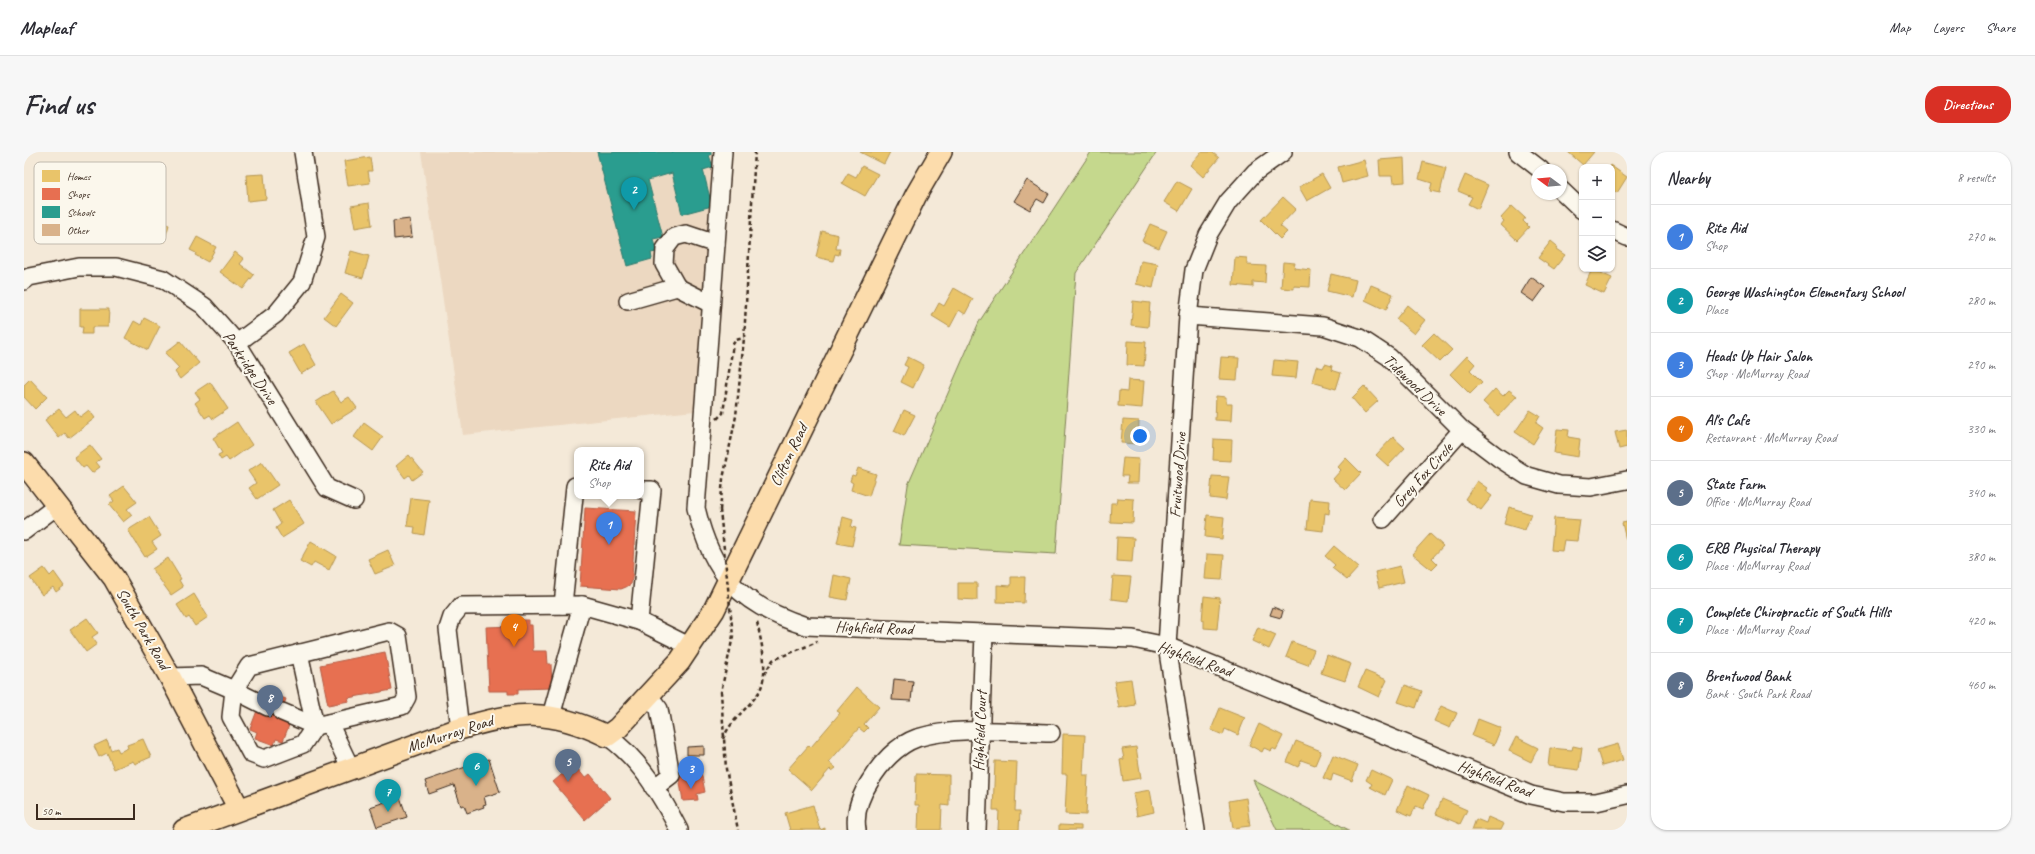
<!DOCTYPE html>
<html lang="en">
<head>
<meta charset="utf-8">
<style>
  :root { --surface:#fff; --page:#f7f7f7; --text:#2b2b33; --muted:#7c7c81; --line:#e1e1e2; --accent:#d93025 }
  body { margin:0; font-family:Caveat,sans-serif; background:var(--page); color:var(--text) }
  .controls { position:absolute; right:12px; top:12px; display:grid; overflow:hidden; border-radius:8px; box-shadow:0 1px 3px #0004 }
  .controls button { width:36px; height:36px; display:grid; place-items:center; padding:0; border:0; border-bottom:1px solid var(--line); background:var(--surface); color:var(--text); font:20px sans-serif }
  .compass { position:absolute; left:1507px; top:12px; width:36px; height:36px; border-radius:50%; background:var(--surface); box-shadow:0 1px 3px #0004; rotate:286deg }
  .scale { position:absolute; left:12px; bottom:10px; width:99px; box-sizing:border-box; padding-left:4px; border:2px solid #3b2a1e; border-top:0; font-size:11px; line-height:14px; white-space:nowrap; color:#3b2a1e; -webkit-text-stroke:3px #fbf7ec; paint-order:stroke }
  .you { position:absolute; left:1116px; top:284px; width:14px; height:14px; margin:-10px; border:3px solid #fff; border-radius:50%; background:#1a73e8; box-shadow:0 0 0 6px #1a73e833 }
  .badge { display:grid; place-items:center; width:26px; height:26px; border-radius:50%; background:var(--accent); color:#fff; font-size:13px; font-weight:700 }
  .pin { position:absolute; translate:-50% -33px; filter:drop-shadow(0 1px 2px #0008) }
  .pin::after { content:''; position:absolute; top:21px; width:14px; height:12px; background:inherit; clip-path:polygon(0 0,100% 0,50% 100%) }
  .popup { position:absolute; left:550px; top:295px; width:70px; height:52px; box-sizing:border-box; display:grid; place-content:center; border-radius:8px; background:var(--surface); filter:drop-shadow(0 1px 3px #0005); font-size:13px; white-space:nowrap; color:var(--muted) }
  .popup b { font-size:15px; color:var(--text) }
  .popup::after { content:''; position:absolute; left:50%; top:100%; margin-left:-8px; border:8px solid transparent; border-top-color:var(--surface) }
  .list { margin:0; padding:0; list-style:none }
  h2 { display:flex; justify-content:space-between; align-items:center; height:52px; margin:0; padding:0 16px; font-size:17px }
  h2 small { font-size:13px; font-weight:400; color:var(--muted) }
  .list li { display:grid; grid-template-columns:26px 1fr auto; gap:12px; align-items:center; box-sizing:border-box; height:64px; padding:0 16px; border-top:1px solid var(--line) }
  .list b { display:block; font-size:15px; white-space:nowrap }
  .list p { margin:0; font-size:13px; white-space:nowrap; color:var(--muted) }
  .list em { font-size:13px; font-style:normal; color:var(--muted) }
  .icon { flex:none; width:22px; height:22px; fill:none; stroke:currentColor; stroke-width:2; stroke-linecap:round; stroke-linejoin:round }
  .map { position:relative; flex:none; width:1603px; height:678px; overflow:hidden; border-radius:16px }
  header { display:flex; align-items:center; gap:24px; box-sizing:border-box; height:56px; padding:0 20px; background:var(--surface); border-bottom:1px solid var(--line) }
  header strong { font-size:19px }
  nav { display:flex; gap:22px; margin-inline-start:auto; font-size:14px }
  .intro { display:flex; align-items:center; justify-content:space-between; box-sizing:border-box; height:96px; padding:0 24px }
  h1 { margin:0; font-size:28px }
  .button { padding:10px 18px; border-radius:16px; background:var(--accent); color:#fff; font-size:14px; font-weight:700 }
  main { display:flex; gap:24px; padding:0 24px }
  aside { flex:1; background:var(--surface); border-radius:16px; box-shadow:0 1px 3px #0004 }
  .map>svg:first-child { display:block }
  .built { fill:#ecd8c1 }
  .green { fill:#c5d88d; stroke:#808156 }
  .homes { fill:#e9c46a; stroke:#b59653 }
  .shops { fill:#e76f51; stroke:#b35a42 }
  .schools { fill:#2a9d8f; stroke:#2f7a6d }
  .building { fill:#d9b28a; stroke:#3b2a1e }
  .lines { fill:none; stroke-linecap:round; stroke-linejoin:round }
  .minor-casing { stroke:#3b2a1e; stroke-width:20 }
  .major-casing { stroke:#3b2a1e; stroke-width:24 }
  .path { stroke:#3b2a1e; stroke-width:2.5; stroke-dasharray:4 3; stroke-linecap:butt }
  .minor { stroke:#fbf7ec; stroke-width:17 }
  .major { stroke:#fcdcac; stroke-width:21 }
  .path-bridge { stroke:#3b2a1e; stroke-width:2.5; stroke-dasharray:4 3; stroke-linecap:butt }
  .labels { text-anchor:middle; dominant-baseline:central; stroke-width:4; stroke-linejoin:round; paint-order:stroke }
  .street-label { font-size:16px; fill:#3b2a1e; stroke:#fbf7ec }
  .key { fill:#fbf7ec; stroke:#c1baae; stroke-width:1 }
  .key-label { font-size:11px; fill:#3b2a1e }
</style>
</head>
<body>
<header>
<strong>Mapleaf</strong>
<nav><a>Map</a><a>Layers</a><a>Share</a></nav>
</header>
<div class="intro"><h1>Find us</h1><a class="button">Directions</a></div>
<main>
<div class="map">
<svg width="1603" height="678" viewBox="0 0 1603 678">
  <rect width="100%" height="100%" fill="#f4e9d8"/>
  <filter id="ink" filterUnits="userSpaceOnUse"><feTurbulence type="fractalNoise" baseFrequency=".025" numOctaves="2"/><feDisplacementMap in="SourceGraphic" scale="8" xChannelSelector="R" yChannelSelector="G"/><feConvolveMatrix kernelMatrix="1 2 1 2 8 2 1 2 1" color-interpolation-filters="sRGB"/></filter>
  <g filter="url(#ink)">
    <path class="built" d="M397,0H698L690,257L439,283Z"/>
    <g class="green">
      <path d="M1067,0H1133L1052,121L1032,402L875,393L884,333L955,170Z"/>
      <path d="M1229,628L1325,678H1253Z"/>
    </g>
    <g class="homes">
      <path d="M836,0H866L860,12Z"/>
      <path d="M1177,0H1188L1195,6L1179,25L1166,13Z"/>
      <path d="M1544,0H1570L1559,13Z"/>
      <path d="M346,5L348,19H344L346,31L324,34L320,9Z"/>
      <path d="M1380,6L1381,30L1369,31L1368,24H1356L1355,8Z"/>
      <path d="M1340,8L1344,24L1318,31L1314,15Z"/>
      <path d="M1399,10L1422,16L1416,41L1406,39L1408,31L1395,27Z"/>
      <path d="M1586,13L1603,25L1593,41L1588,37V15H1585Z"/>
      <path d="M838,14L854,22L841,44L818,31L824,21L832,25Z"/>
      <path d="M240,22L242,47L224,49L222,23Z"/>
      <path d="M1298,22L1306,36L1283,49L1275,35Z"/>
      <path d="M1441,23L1464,33L1454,57L1444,52L1448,45L1434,39Z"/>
      <path d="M1153,29L1168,37L1155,59L1140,50Z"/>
      <path d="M1259,45L1272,57L1256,74L1263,80L1256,87L1237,68Z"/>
      <path d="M345,51L348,73L331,76L327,54Z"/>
      <path d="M1488,54L1501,66L1499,69L1505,75L1493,88L1477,73L1480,69L1477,66Z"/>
      <path d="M76,55H91L90,79L63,78L64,59L76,60Z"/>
      <path d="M38,62L41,80L27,83V80L20,81L17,67Z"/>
      <path d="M128,68L145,73L140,90L123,84Z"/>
      <path d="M1126,72L1143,79L1135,96L1118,89Z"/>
      <path d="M798,79L814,83L812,97H816L815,103L811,102L809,109L792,105Z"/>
      <path d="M173,85L192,95L184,110L171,103L172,101L166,98Z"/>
      <path d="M1527,89L1533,94L1532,97L1541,103L1530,117L1514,106Z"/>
      <path d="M327,99L345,104L339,126L321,121Z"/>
      <path d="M211,100L220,107L216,112L230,123L219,137L196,120Z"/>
      <path d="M1211,105L1223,106V113L1242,114L1241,131L1229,130V135L1209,133Z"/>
      <path d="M1117,109L1134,112L1129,136L1112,132Z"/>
      <path d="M1259,110L1271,111L1270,116L1287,118L1286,135L1270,134V137L1257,136Z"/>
      <path d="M1568,117L1588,126L1580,142L1561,133Z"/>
      <path d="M1307,122L1332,128L1328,145L1303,139Z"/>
      <path d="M1347,133L1369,142L1362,158L1341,148Z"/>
      <path d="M930,136L949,147L941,162L935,158L926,175L908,164L915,151L920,154Z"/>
      <path d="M317,142L329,151L312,174L300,165Z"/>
      <path d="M1109,149L1126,151L1124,175L1107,173Z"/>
      <path d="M1383,153L1401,168L1390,182L1372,167Z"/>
      <path d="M56,157H85L84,175H68V182H58L59,175H56Z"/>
      <path d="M120,166L136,174L124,198L101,186L110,169L117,173Z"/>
      <path d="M1410,181L1428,198L1416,210L1398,193Z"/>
      <path d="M156,189L175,211L156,227L151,220L155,216L141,201Z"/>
      <path d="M1104,189L1122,190L1120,214L1103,213Z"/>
      <path d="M280,192L292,213L277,222L265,201Z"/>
      <path d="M1443,204L1451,212L1446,218L1458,230L1446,242L1426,222Z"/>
      <path d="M884,205L900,213L889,236L877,230L884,215L880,213Z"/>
      <path d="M1197,205L1215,206L1213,228L1195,227Z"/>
      <path d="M1250,208L1274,210L1272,226L1248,224Z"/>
      <path d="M1301,212L1308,214L1307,218L1317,221L1312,237L1288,230L1292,214L1299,216Z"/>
      <path d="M6,227L23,245L11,257L0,245V233Z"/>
      <path d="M1104,228L1120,229L1118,256L1094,254L1095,239L1103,240Z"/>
      <path d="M186,230L204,257L189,267L186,263L181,266L171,251L176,247L171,240Z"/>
      <path d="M1340,234L1354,249L1341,261L1328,246Z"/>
      <path d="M1471,237L1479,244L1485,238L1493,244L1474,264L1459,250Z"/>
      <path d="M309,239L317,250L325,245L333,256L307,272L292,250Z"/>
      <path d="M1192,244L1202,245V252H1208L1207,269L1191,268Z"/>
      <path d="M35,257L42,265L51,258L56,265L65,258L71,266L45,286L41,281L35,286L21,268Z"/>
      <path d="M880,258L891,263L880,284L870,279Z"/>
      <path d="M1506,258L1516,264L1512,271L1519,276L1509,292L1491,280Z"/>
      <path d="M1099,268L1115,269L1114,292L1097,291Z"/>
      <path d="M213,270L228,293L205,309L202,305L197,308L194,303L198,301L189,286Z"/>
      <path d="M340,271L359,285L349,299L330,285Z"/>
      <path d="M1533,277L1545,278L1544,285L1556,287L1554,305L1530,301Z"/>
      <path d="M1603,278V295L1595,297L1591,280Z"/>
      <path d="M1369,285L1381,296L1364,314L1352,303Z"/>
      <path d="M1190,287L1208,288L1207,309L1189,308Z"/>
      <path d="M66,293L77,307L72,310L76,315L68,321L62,314L59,316L50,305Z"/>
      <path d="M385,303L399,320L388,328L385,323L381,326L372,314Z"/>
      <path d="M1099,306L1115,307L1114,331H1103L1104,324H1097Z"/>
      <path d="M1322,306L1337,321L1321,338L1309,327L1317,318L1314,315Z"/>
      <path d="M238,310L254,333L233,347L225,336L232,331L224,319Z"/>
      <path d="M834,316L852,322L845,344L827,338L829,331L826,329L828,323L831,324Z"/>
      <path d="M1188,324L1205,325L1202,348L1186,346Z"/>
      <path d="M1453,329L1463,336L1461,339L1468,344L1457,358L1441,347Z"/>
      <path d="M100,334L113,350L103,357L108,363L99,370L85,353L90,349L86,344Z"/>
      <path d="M387,346L405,348L400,383L390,381L391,375L383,374Z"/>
      <path d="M1094,346L1110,347L1109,371L1086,370L1087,351H1093Z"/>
      <path d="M1286,347L1306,349L1305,362L1301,361L1299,379L1283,377Z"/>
      <path d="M265,348L280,372L258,386L252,376L257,372L249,358Z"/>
      <path d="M1485,355L1507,362L1501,378L1480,372Z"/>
      <path d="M1183,363L1200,365L1198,387L1181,385Z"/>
      <path d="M125,365L137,384L128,390L133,397L121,405L104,378Z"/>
      <path d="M819,365L829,368L827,375L832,376L828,394L813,391Z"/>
      <path d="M1530,366L1556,368L1553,389L1540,388L1538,399L1527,398Z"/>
      <path d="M1603,370V388H1602L1598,371Z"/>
      <path d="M1406,382L1419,394L1408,406L1414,412L1408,418L1388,402Z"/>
      <path d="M1093,385L1110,386L1108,410L1092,409Z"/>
      <path d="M287,389L312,404L305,418L290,410L287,415L276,409Z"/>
      <path d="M1310,394L1335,415L1323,428L1308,416L1311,413L1301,404Z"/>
      <path d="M364,398L371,414L351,422L344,407Z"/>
      <path d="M1183,402L1200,403L1198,428L1181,427Z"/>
      <path d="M144,406L157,427L155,428L159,435L147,443L128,417Z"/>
      <path d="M1376,414L1380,430L1355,436L1351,420Z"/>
      <path d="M20,416L26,424L30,420L40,434L32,440L29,435L18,443L6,426Z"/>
      <path d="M810,423L827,427L823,448L806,445Z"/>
      <path d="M1089,424L1107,425L1104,449L1087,447Z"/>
      <path d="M987,425H1001L1000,451L973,450V433L987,434Z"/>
      <path d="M934,431H953V448L934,447Z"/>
      <path d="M170,442L184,465L171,474L165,465L162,467L153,453Z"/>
      <path d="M1180,444L1196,446L1193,477L1180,476V469H1178Z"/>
      <path d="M63,466L74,481L68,485L73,492L62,500L46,478Z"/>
      <path d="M1234,475L1252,483L1245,497L1228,489Z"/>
      <path d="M1268,490L1290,498L1284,513L1262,505Z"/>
      <path d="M1303,503L1327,512L1321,529L1297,521Z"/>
      <path d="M1341,519L1363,528L1355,545L1334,535Z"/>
      <path d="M1107,527L1111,553L1095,556L1090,529Z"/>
      <path d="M1381,533L1398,539L1392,556L1374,550Z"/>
      <path d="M833,535L855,555L840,572L844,576L840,580L835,576L805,610L812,616L808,619L806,617L788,638L764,617L785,593L787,595L816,561L813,559Z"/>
      <path d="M1417,554L1433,561L1426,576L1410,569Z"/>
      <path d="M1196,556L1221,566L1214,583L1201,577L1199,583L1187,578Z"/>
      <path d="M1454,567L1477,576L1470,593L1448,584Z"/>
      <path d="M1235,572L1259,584L1252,598L1248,596L1247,599L1240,596L1238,600L1225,593Z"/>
      <path d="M1039,582L1061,583L1059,623H1064L1062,663L1041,662L1043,622H1038Z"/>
      <path d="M1492,585L1514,596L1507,610L1485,599Z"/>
      <path d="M119,587L127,605L111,612L109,609L90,617L83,601L75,605L70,594L83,588L87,598L93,596L95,600L104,596L103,593Z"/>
      <path d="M1272,589L1297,599L1291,613L1277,608L1274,615L1263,610Z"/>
      <path d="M1594,592L1599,608L1578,614L1573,598Z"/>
      <path d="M1549,594L1558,596L1555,618L1524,614L1526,596L1548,598Z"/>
      <path d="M1112,595L1117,626L1099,629L1096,608L1100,607L1098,597Z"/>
      <path d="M1309,603L1334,613L1328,629L1309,622L1307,629L1299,626Z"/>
      <path d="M971,609L993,610L991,659H996L995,678H974L975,658H969Z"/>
      <path d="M1347,618L1368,628L1361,643L1346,635L1348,632L1342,628Z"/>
      <path d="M892,622L925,623V654L918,653L917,678H894L895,653H891Z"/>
      <path d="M1384,633L1405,643L1399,657L1392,654L1387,664L1373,658Z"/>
      <path d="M1126,638L1130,660L1113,664L1109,641Z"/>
      <path d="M1222,646L1226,674L1209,676L1205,649Z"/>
      <path d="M1418,647L1443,658L1436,672L1412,662Z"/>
      <path d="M789,653L796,678L801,676V678H766L761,661Z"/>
      <path d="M1464,665L1480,672L1477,678H1448L1452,667L1462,671Z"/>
      <path d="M1035,673L1057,674V678H1035Z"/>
    </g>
    <g class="shops">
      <path d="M561,356L612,359L608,426L607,432L602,435L597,437L556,434Z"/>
      <path d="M489,468H505V473H508L509,499H523L524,512H527L528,536L494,537V542H484V539H465L462,475L489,474Z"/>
      <path d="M361,500L368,538L324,546L325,549L304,553L296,513Z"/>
      <path d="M249,542L262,547L256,564L267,568L259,589L252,587L250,593L231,586L233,580L226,577L234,556L242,559Z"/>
      <path d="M675,609L681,640L673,642L674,648L659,649L655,625L667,622L665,611Z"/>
      <path d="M550,612L561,626L566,622L586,646L561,668L529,630Z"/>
    </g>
    <path class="schools" d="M573,0H687V3H685L689,15L679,18L688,54L658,62L648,21L624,28L639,85L629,87L632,100L627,101L628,107L603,114Z"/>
    <g class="building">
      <path d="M1003,28L1025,42L1020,51L1013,47L1006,58L990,49Z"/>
      <path d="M386,67L388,85L370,87L369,69Z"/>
      <path d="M1507,125L1521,135L1510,150L1497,141Z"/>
      <path d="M1249,455L1259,459L1257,466L1246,463Z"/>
      <path d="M870,527L889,529L887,549L868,548Z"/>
      <path d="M680,594V603H663V595Z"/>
      <path d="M465,607L476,640L460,645L462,652L459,653L460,655L443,661L440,653L437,654L430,633L405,642L401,629Z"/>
      <path d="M376,645L383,665L353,675L346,655Z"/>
    </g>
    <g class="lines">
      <g class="minor-casing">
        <g id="minor">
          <path d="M699,0L672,356C688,423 716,453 782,474L1109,487L1143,494L1507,643L1540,650H1572L1603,643"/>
          <path d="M1494,0L1517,18"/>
          <path d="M1537,38L1558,58"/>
          <path d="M1588,78L1603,85"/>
          <path d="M0,129L5,125L55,115H92L139,127L180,154L213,191L303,336L330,348"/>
          <path d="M604,149L653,135"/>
          <path d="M687,152L653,135L640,112L641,97L650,85L662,82L692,92"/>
          <path d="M1164,164L1299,174L1336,186L1365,205L1438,278L1475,306L1503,324L1535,333L1567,335L1603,328"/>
          <path d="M213,191L252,162L278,130L292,85L279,0"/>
          <path d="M617,338H628L615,469L667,495"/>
          <path d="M1359,367L1438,278"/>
          <path d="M0,379L34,353"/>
          <path d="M539,453L551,334H553"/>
          <path d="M146,525L177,524L210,538L225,514L365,479L374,484L383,545L378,554L291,574L258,560"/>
          <path d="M625,544L635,557L647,623L630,636"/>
          <path d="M244,555L210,538L207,565L227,602L240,607L279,592L291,574L275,501"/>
          <path d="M527,564L558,453L615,469"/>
          <path d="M305,571L327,617"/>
          <path d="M436,577L424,477L428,465L437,454L558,453"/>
          <path d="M583,584C616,607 637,643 655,678"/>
          <path d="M833,678C830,661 837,643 846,629C856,612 873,593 893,586C931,574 986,580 1027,581"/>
          <path d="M953,678L960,481"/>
          <path d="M1172,678L1143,494L1164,164L1170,118L1184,83L1204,50L1231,20L1259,0"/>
        </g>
      </g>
      <g class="major-casing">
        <g id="major">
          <path d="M0,311L90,426L146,525L215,657"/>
          <path d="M160,678L432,578C492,559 525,556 583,584L594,576L656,509L690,458L892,43L917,0"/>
        </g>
      </g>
      <g class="path">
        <path d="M693,267L699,261L709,192L712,188L720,186"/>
        <path d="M696,358L699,327L712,264L720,186L731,0"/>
        <path d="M709,484L697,540L702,617L714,678"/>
        <path d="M740,522L749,508L793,490"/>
        <path d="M699,587C706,569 722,558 733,543C747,524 737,490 733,470"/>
      </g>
      <use href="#minor" class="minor"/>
      <use href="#major" class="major"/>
      <path class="path-bridge" d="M696,358L709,484"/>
    </g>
  </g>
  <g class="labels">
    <g class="street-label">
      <text transform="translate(226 216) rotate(56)">Parkridge Drive</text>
      <text transform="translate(1391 233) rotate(44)">Tidewood Drive</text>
      <text transform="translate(765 303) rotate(-64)">Clifton Road</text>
      <text transform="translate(1154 323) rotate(-86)">Fruitwood Drive</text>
      <text transform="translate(1399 323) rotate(-48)">Grey Fox Circle</text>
      <text transform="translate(850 476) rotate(2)">Highfield Road</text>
      <text transform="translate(119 477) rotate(60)">South Park Road</text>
      <text transform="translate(1171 507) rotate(20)">Highfield Road</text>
      <text transform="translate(956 579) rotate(-88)">Highfield Court</text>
      <text transform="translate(426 582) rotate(-18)">McMurray Road</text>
      <text transform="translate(1471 627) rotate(21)">Highfield Road</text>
    </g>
  </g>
  <rect x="10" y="10" width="132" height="82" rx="6" class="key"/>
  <rect x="18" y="18" width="18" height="12" fill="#e9c46a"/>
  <rect x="18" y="36" width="18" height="12" fill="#e76f51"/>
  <rect x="18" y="54" width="18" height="12" fill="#2a9d8f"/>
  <rect x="18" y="72" width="18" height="12" fill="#d9b28a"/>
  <g class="key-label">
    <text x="43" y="28">Homes</text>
    <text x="43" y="46">Shops</text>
    <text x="43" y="64">Schools</text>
    <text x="43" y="82">Other</text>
  </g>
</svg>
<div class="controls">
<button>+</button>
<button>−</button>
<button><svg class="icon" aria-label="layers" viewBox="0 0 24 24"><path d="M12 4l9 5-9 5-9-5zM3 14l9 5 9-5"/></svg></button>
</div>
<svg class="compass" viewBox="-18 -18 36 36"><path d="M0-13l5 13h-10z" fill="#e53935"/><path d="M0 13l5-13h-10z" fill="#7c7c81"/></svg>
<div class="scale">50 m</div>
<div class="you"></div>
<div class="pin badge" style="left:585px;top:393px;background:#3f7fe0">1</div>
<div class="popup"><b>Rite Aid</b>Shop</div>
<div class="pin badge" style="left:610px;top:58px;background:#0f9aa8">2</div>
<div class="pin badge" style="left:667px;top:637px;background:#3f7fe0">3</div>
<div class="pin badge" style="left:490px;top:495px;background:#e8710a">4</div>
<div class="pin badge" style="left:544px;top:630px;background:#5c6f8a">5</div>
<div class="pin badge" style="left:452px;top:634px;background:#0f9aa8">6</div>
<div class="pin badge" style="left:364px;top:660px;background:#0f9aa8">7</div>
<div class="pin badge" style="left:246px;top:566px;background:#5c6f8a">8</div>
</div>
<aside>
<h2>Nearby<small>8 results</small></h2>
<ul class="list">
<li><span class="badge" style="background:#3f7fe0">1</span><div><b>Rite Aid</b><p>Shop</p></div><em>270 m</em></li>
<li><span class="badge" style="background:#0f9aa8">2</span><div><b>George Washington Elementary School</b><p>Place</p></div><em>280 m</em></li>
<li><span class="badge" style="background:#3f7fe0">3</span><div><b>Heads Up Hair Salon</b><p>Shop · McMurray Road</p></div><em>290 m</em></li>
<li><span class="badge" style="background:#e8710a">4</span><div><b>Al's Cafe</b><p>Restaurant · McMurray Road</p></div><em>330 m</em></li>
<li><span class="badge" style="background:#5c6f8a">5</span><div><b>State Farm</b><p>Office · McMurray Road</p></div><em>340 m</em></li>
<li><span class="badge" style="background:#0f9aa8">6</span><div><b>ERB Physical Therapy</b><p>Place · McMurray Road</p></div><em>380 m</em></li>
<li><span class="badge" style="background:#0f9aa8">7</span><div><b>Complete Chiropractic of South Hills</b><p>Place · McMurray Road</p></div><em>420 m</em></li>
<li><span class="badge" style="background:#5c6f8a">8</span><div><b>Brentwood Bank</b><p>Bank · South Park Road</p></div><em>460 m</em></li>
</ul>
</aside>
</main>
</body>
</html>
